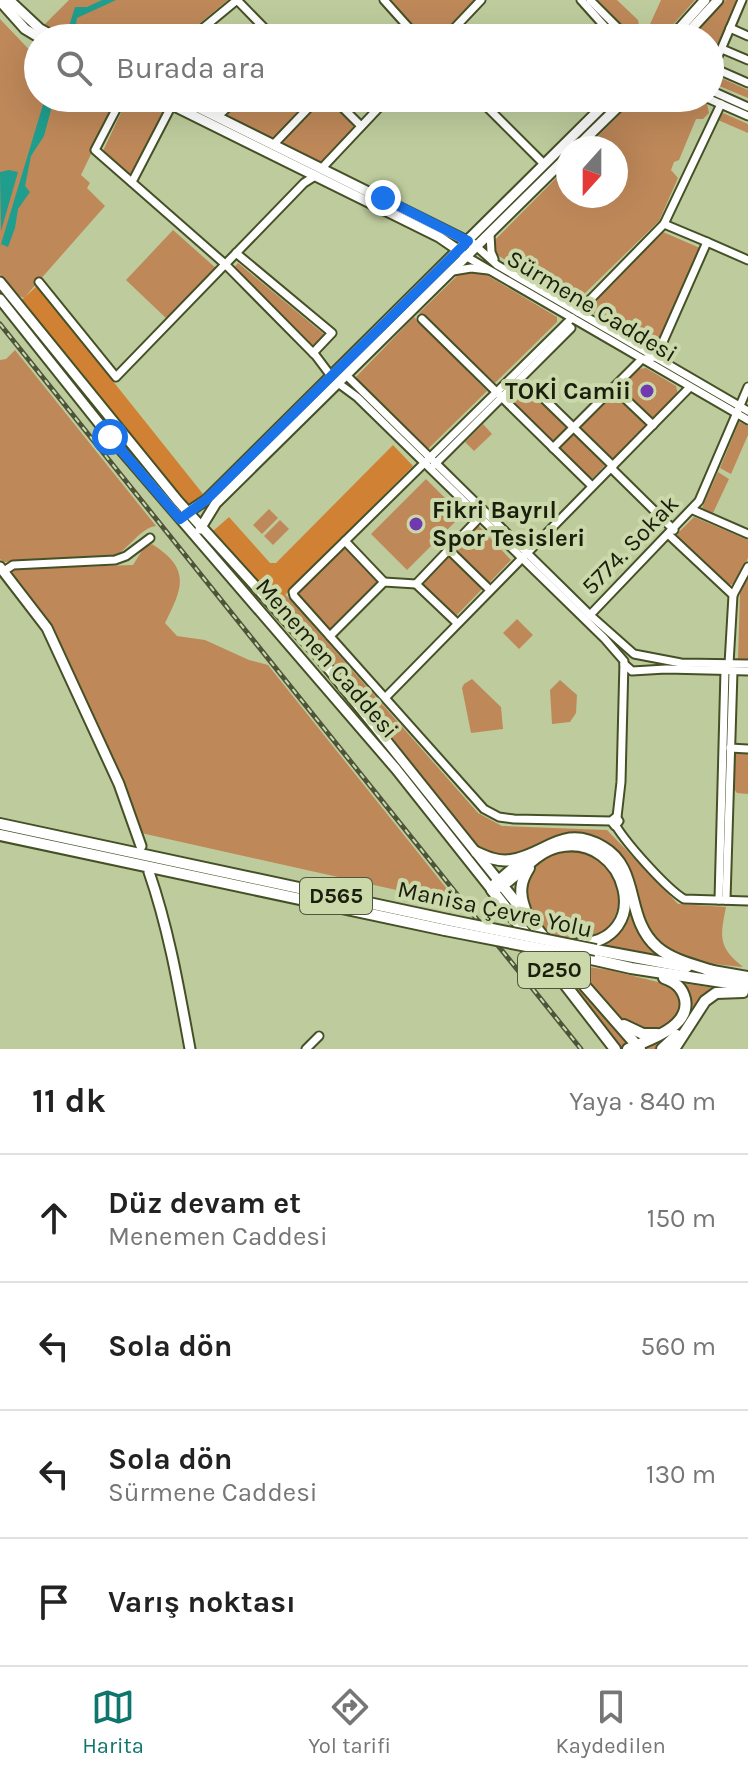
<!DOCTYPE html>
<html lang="tr">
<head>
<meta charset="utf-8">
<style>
  :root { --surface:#fff; --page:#f6f6f6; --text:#222; --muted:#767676; --line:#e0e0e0; --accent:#0f766e }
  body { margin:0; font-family:Karla,sans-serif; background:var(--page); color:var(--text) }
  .compass { position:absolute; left:556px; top:136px; width:72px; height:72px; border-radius:50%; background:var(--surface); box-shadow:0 8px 32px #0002; rotate:201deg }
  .stop { position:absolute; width:24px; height:24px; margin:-18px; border:6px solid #1a73e8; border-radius:50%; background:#fff }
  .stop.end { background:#1a73e8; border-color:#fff; box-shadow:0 2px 8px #0008 }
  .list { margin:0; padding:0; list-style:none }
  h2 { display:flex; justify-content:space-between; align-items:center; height:104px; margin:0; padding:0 32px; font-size:34px }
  h2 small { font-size:26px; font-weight:400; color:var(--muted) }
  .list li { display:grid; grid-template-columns:52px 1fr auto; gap:24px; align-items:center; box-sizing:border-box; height:128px; padding:0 32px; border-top:2px solid var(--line) }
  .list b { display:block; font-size:30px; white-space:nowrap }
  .list p { margin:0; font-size:26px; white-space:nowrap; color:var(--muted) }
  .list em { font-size:26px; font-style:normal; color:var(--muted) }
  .icon { flex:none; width:44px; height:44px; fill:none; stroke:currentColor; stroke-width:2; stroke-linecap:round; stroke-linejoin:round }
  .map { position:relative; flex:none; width:748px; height:1049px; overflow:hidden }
  .search { position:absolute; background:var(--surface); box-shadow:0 8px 32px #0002; left:24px; right:24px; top:24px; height:88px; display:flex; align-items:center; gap:20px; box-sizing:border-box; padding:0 28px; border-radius:44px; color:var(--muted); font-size:30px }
  .sheet { height:616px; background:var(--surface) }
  nav { display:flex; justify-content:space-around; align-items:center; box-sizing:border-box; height:112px; border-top:2px solid var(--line); background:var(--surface); font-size:22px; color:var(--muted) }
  nav a { display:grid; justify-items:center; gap:4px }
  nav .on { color:var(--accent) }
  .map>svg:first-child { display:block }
  .green { fill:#be8859 }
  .forest { fill:#d18133 }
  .water { fill:#1f9d8d }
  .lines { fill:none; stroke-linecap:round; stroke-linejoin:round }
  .minor-casing { stroke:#455026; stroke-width:11 }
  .major-casing { stroke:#455026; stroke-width:13 }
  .highway-casing { stroke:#455026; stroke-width:14 }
  .minor { stroke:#fff; stroke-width:7 }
  .major { stroke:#fff; stroke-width:9 }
  .highway { stroke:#fff; stroke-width:10 }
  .rail-casing { stroke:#4d543a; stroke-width:5 }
  .rail { stroke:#cbd9aa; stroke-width:2; stroke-dasharray:6; stroke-linecap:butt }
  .highway-bridge-casing { stroke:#455026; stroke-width:14; stroke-linecap:butt }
  .highway-bridge { stroke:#fff; stroke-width:10 }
  .route { stroke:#1a73e8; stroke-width:10 }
  .poi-dot { fill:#7039b0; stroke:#cbd9aa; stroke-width:3 }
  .labels { text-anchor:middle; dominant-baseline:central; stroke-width:8; stroke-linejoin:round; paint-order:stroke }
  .shield { fill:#cbd9aa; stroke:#4f563c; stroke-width:2 }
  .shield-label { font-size:22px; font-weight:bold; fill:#1a1e0d }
  .street-label { font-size:24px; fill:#1a1e0d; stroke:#cbd9aa }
  .poi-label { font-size:24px; font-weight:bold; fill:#1a1e0d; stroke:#cbd9aa; text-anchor:end }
</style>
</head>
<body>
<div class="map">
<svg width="748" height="1049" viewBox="0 0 748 1049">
  <rect width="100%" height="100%" fill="#becc9d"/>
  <g class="green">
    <path d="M69,0H228L182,38H70L44,25Z"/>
    <path d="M389,0H474L438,38H424Z"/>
    <path d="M595,0H617L638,20L639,26L626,32Z"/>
    <path d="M661,0H695L663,36L648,38L646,33Z"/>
    <path d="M726,0H738L710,66V38H692Z"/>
    <path d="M0,19L38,59V98H118L81,175L90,183L87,188L105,206L24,298L17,295L0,274Z"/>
    <path d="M710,73L748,90V98L710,82Z"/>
    <path d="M128,98H137L165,111L131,178L102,153Z"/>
    <path d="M244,98H316L275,141L224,118Z"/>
    <path d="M324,98H328L354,127L319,164L278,145Z"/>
    <path d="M636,98H690L707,104L709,113L703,119H696L679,160L674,162L671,170L678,178L659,221L579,299L574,300L497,255L493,242L568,166V196H616V148H586Z"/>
    <path d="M723,113L748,124V133L718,120Z"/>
    <path d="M173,230L218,270L168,320L126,280Z"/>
    <path d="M663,232L700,248L659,342L650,346L591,312L590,306Z"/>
    <path d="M238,263L326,336L313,350L233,269Z"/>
    <path d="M470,272L485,274L557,317V322L495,383L419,313L458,275Z"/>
    <path d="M414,317L487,391L427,450L357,381L356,377Z"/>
    <path d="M15,350L156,526C140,528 128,550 113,557L3,562L0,559V360L6,359Z"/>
    <path d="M646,368L676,386L678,394L655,419H649L620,388L639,369Z"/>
    <path d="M528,389L569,427L552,444L513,404Z"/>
    <path d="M613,394H616L648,426L616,459H608L579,429Z"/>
    <path d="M739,422L748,426V435L731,474L720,468Z"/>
    <path d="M483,424L492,434L474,451L465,442Z"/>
    <path d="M574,433L606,464L591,480L587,479L557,450Z"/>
    <path d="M718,472L729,479L713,513L702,508Z"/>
    <path d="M426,479L462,515L407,570L371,534Z"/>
    <path d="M269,509L278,518L262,534L253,525Z"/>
    <path d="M694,517L748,540V558L737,584L725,585L678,540L677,534Z"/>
    <path d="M280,520L289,529L273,545L264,536Z"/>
    <path d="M478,525L511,560L488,584L454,550Z"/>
    <path d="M152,544C191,569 183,587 165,623L177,636L205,640L249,660L268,665L459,904L141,833L126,790L55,632L12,573L14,569L133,565L143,549Z"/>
    <path d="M344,546L377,580L378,584L330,630L297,591Z"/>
    <path d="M449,555L482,589L455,617L421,583Z"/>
    <path d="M748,574V660H738L740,592Z"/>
    <path d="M285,594L478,813L502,826L607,830L678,904L726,907C720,937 718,947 743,967C709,964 667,961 647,929C638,914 636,892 631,875L561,836C525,846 510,873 473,842L379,723L276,604Z"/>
    <path d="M517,619L533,635L519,649L503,633Z"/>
    <path d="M472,679L501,707L503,729L471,733L462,688L464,684Z"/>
    <path d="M560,680L577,695L576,713L570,722L552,724L550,690Z"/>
    <path d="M735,752H748V794L737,793L734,789Z"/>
    <path d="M551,849L596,852L623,885C614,935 602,943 551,935L529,907L521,883L526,872Z"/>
    <path d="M627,903H630C634,930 649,943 668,960L598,947C620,934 621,927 627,903Z"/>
    <path d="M556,957L575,983L630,1043L625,1049H621L553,959Z"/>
    <path d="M574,965L609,970L670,985C702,1007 661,1043 630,1026C608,1013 591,984 574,965Z"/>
    <path d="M680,983L715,988L703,996L679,1026L655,1049H647L645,1047L687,1012Z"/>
  </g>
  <g class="forest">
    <path d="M37,286L203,494L191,503H184L17,304Z"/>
    <path d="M393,445L413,466L276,604L212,532L229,517L270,563H276Z"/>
  </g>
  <g class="water">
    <path d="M102,0H116L77,18L74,38L66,36L75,7H87Z"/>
    <path d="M45,98H51L52,106L44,136L31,156L25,186L30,192L18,209L15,228L8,247L1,244Z"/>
    <path d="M9,170L18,172L1,231L0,172Z"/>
  </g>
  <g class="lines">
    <g class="minor-casing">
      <g id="minor">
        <path d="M384,0L418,38"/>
        <path d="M581,0L615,38"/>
        <path d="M590,0L628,38"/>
        <path d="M742,0L714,66L716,69L748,83"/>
        <path d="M730,28L748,36"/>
        <path d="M191,38L237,0L274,38"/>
        <path d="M445,38L481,0"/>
        <path d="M722,49L748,60"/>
        <path d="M710,90L748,107"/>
        <path d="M122,98L95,150L225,264L316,356L331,376"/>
        <path d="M333,98L361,126"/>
        <path d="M478,98L544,164"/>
        <path d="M707,98L748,116"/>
        <path d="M217,117L238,98"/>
        <path d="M273,145L318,98"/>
        <path d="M322,168L388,98"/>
        <path d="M132,182L172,105"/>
        <path d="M490,234L491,252L494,259"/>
        <path d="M707,242L664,224L721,104"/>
        <path d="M477,247L497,265L748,411"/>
        <path d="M236,253L332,333L313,353"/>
        <path d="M467,257L748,420"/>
        <path d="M453,271L471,268L488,270"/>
        <path d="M39,282L116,377L304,183L315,176"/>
        <path d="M578,312L664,224"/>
        <path d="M422,319L592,486"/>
        <path d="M346,375L590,615L634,654L681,663L748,664"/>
        <path d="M338,383L357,397L604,638L624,661L621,782L617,817"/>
        <path d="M533,388L613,466"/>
        <path d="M614,388L653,425"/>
        <path d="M553,448L641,360L654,357L658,353L707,242L748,260"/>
        <path d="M434,465L571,328L566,324"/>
        <path d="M611,468L674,530"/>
        <path d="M693,510L748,534"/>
        <path d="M669,535L733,595L729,664"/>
        <path d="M345,541L293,592L294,596L484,809L499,817L514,819L611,821L616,817L619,821L615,826L611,821"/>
        <path d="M449,550L490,590"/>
        <path d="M4,571L13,565L115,560L126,556L150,538"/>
        <path d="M384,582L345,541L572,318"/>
        <path d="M416,584L457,623"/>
        <path d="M733,595L748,567"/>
        <path d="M590,615L699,501L748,387"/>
        <path d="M330,636L384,582L416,584L480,517"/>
        <path d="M624,664L632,671L666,669L748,671"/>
        <path d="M386,697L690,387"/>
        <path d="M730,748L748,749"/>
        <path d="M616,826C627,844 666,888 684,899L748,901"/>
        <path d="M719,900L725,670"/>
        <path d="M726,900L733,671"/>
        <path d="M306,1049L319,1036"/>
      </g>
    </g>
    <g class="major-casing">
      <g id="major">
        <path d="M9,0L40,29L57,38"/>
        <path d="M0,1L25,29L40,38"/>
        <path d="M671,38L705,0"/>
        <path d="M683,38L718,0"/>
        <path d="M158,98L439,237L461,252"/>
        <path d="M179,98L473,244"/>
        <path d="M576,148L627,98"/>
        <path d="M0,282L178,501L316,653L498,880"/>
        <path d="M0,299L110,437L396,769L492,890"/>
        <path d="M185,514L206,500L611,98"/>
        <path d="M200,529L216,503L568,156"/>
        <path d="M0,567L47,628L119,784L141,846"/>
        <path d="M149,872C169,930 179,989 190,1049"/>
      </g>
    </g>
    <g class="highway-casing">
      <g id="highway">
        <path d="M0,824L448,920"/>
        <path d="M0,835L445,930"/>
        <path d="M476,852C487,857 498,862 511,860C546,855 563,823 603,847C641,869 624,918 657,947C672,960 694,965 713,971"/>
        <path d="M498,880L563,961L640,1049"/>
        <path d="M495,884L525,858"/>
        <path d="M492,890C517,881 532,853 558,847C627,831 657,942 577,944"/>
        <path d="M492,890L615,1049"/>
        <path d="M525,909C519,893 520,882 529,868"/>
        <path d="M596,950L687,967"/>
        <path d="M578,956L631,968L748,986"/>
        <path d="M707,970L748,977"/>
        <path d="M624,1025L643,1034H657"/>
        <path d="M628,1049C647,1040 691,1028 685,999C682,987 675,982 664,978"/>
        <path d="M662,1049L677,1035"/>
        <path d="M674,1049L705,1001L716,993L743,992"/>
      </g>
    </g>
    <use href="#minor" class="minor"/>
    <use href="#major" class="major"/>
    <use href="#highway" class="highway"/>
    <g class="rail-casing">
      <path id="rail" d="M0,324L581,1049"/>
    </g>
    <use href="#rail" class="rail"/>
    <g class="highway-bridge-casing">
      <g id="highway-bridge">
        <path d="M448,920L596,950"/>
        <path d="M445,930L578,956"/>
      </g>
    </g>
    <use href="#highway-bridge" class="highway-bridge"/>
  </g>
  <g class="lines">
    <path class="route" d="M110,437L180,519L206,500L468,241L383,198"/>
  </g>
  <g class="poi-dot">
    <circle cx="647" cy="391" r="8"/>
    <circle cx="416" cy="524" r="8"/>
  </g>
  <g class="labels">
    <g class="shield">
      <rect x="300" y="878" width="72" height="36" rx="6"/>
      <rect x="518" y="952" width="72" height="36" rx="6"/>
    </g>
    <g class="shield-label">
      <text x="336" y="896">D565</text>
      <text x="554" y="970">D250</text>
    </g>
    <g class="street-label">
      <text transform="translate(592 306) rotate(31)">Sürmene Caddesi</text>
      <text transform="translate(630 545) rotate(-46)">5774. Sokak</text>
      <text transform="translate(327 658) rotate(49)">Menemen Caddesi</text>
      <text transform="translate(495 909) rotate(12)">Manisa Çevre Yolu</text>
    </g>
    <g class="poi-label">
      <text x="631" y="391">TOKİ Camii</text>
      <text x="432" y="510" text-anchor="start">Fikri Bayrıl<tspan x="432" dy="28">Spor Tesisleri</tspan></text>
    </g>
  </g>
</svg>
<svg class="compass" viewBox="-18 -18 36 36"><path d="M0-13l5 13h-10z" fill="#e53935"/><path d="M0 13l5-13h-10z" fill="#767676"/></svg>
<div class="stop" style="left:110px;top:437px"></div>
<div class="stop end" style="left:383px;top:198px"></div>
<div class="search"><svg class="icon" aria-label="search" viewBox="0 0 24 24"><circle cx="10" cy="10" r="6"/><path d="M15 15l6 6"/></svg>Burada ara</div>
</div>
<section class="sheet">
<h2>11 dk<small>Yaya · 840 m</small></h2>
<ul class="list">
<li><svg class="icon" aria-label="ahead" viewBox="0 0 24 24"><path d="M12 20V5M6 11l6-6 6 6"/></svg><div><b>Düz devam et</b><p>Menemen Caddesi</p></div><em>150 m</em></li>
<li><svg class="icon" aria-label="left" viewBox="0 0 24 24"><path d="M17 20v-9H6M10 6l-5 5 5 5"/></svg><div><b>Sola dön</b></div><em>560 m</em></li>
<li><svg class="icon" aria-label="left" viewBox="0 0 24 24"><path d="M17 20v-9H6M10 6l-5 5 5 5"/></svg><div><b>Sola dön</b><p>Sürmene Caddesi</p></div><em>130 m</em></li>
<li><svg class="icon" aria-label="arrive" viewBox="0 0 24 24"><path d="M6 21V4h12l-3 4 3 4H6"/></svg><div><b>Varış noktası</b></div></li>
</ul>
</section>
<nav>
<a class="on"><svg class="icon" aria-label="map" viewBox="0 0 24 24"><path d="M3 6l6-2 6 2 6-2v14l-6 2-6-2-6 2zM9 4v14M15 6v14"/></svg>Harita</a>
<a><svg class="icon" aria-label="directions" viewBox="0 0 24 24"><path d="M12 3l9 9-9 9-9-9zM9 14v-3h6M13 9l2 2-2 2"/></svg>Yol tarifi</a>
<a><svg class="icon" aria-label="saved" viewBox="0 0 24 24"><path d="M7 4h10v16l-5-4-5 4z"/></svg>Kaydedilen</a>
</nav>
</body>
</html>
